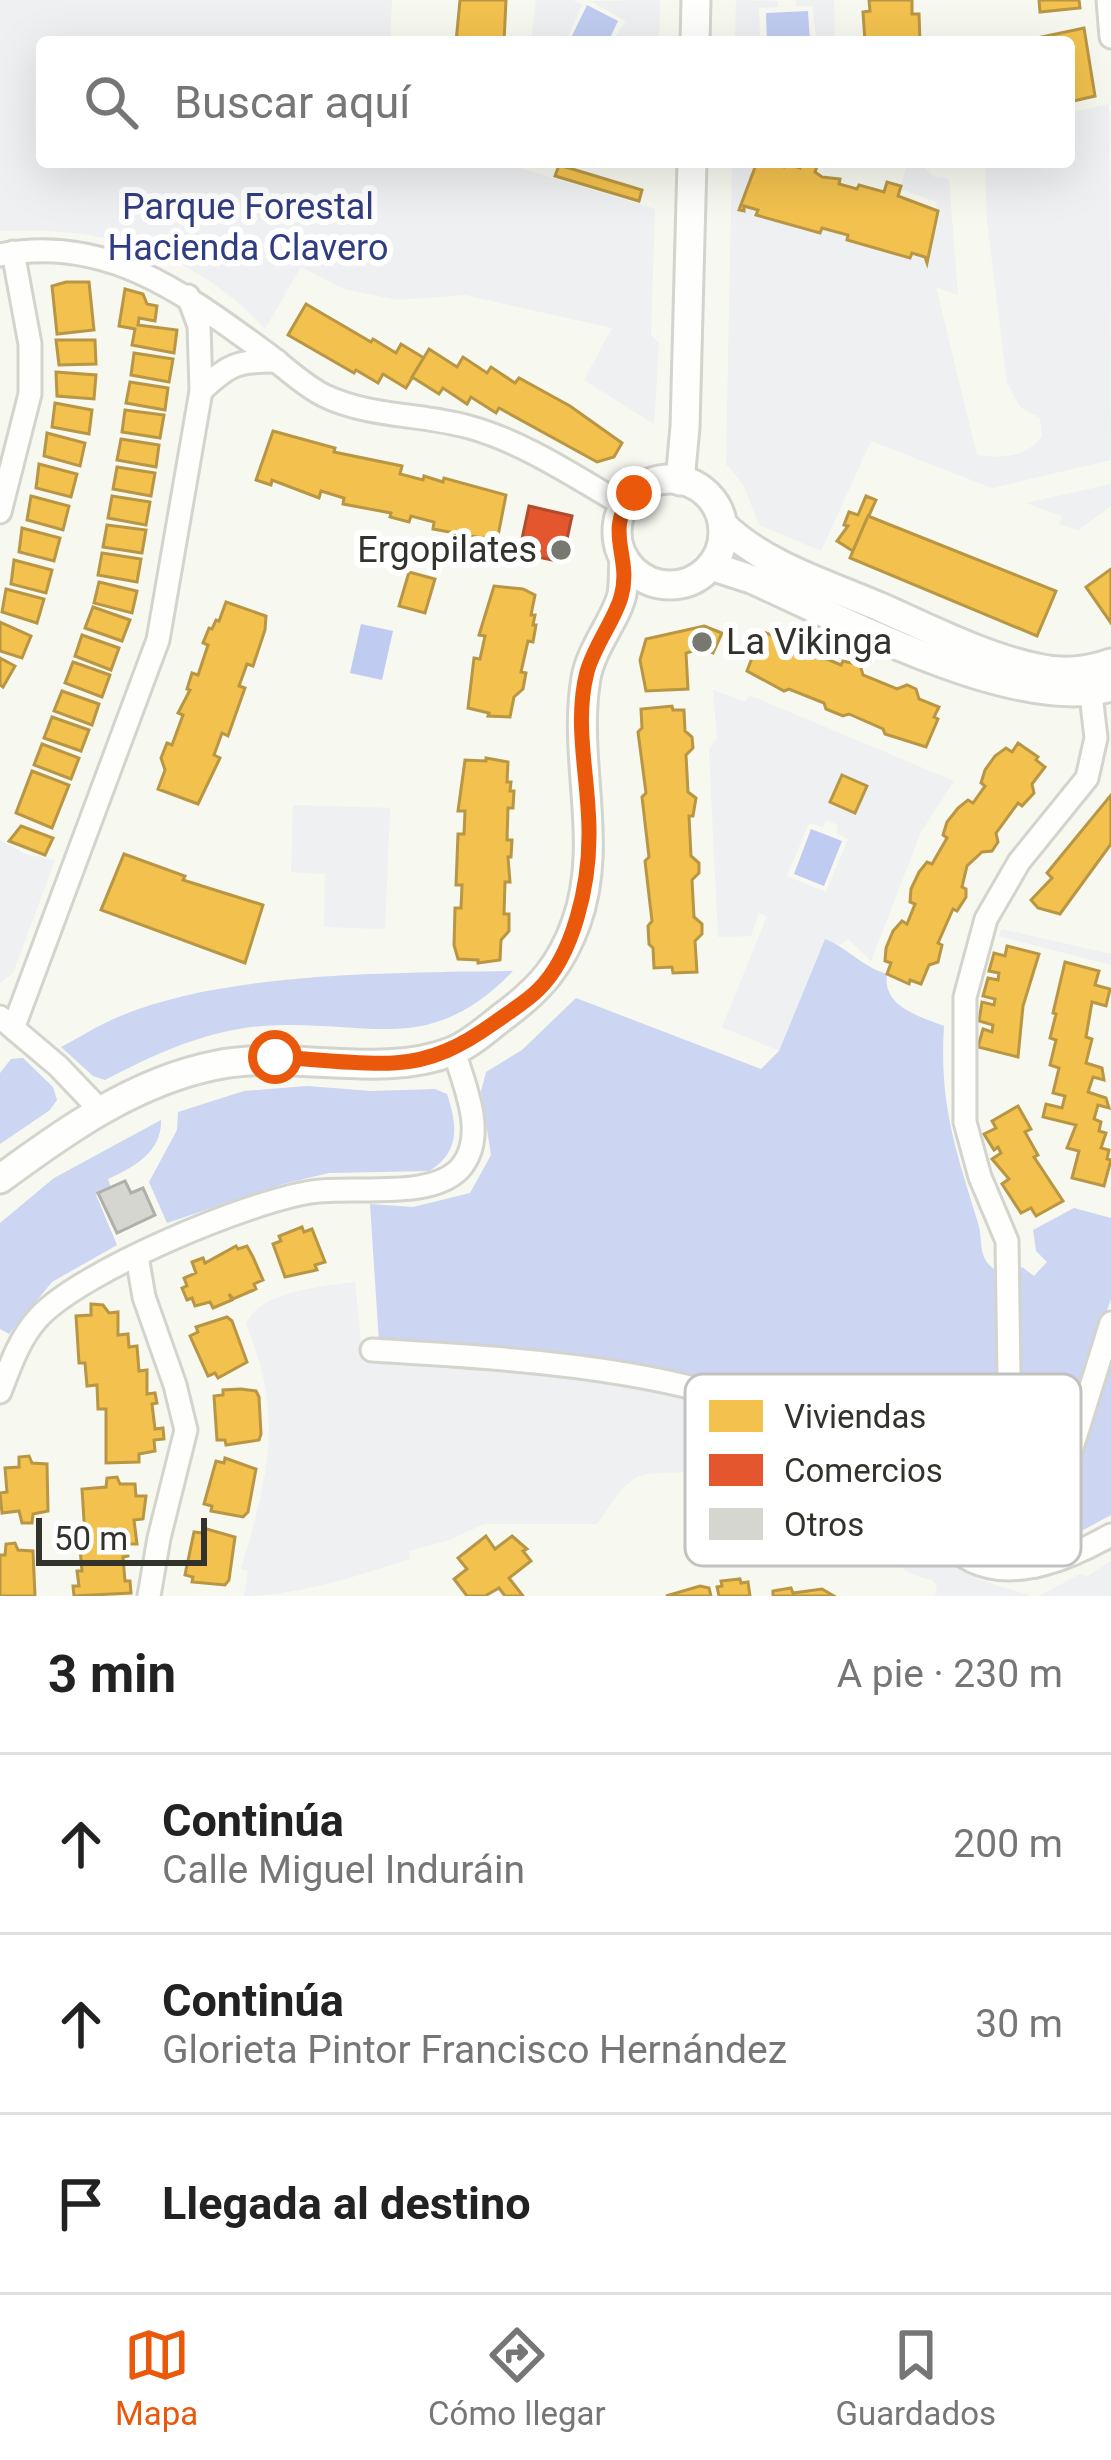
<!DOCTYPE html>
<html lang="es">
<head>
<meta charset="utf-8">
<style>
  :root { --surface:#fff; --page:#f2f2f2; --text:#222; --muted:#767676; --line:#e0e0e0; --accent:#ea580c }
  body { margin:0; font-family:Roboto,sans-serif; background:var(--page); color:var(--text) }
  .scale { position:absolute; left:36px; bottom:30px; width:171px; box-sizing:border-box; padding-left:12px; border:6px solid #32332c; border-top:0; font-size:33px; line-height:42px; white-space:nowrap; color:#32332c; -webkit-text-stroke:9px #fff; paint-order:stroke }
  .stop { position:absolute; width:36px; height:36px; margin:-27px; border:9px solid #ea580c; border-radius:50%; background:#fff }
  .stop.end { background:#ea580c; border-color:#fff; box-shadow:0 3px 12px #0008 }
  .list { margin:0; padding:0; list-style:none }
  h2 { display:flex; justify-content:space-between; align-items:center; height:156px; margin:0; padding:0 48px; font-size:51px }
  h2 small { font-size:39px; font-weight:400; color:var(--muted) }
  .list li { display:grid; grid-template-columns:78px 1fr auto; gap:36px; align-items:center; box-sizing:border-box; height:180px; padding:0 48px; border-top:3px solid var(--line) }
  .list b { display:block; font-size:45px; white-space:nowrap }
  .list p { margin:0; font-size:39px; white-space:nowrap; color:var(--muted) }
  .list em { font-size:39px; font-style:normal; color:var(--muted) }
  .icon { flex:none; width:66px; height:66px; fill:none; stroke:currentColor; stroke-width:2; stroke-linecap:round; stroke-linejoin:round }
  .map { position:relative; flex:none; width:1111px; height:1596px; overflow:hidden }
  .search { position:absolute; background:var(--surface); box-shadow:0 12px 48px #0002; left:36px; right:36px; top:36px; height:132px; display:flex; align-items:center; gap:30px; box-sizing:border-box; padding:0 42px; border-radius:12px; color:var(--muted); font-size:45px }
  .sheet { height:696px; background:var(--surface) }
  nav { display:flex; justify-content:space-around; align-items:center; box-sizing:border-box; height:168px; border-top:3px solid var(--line); background:var(--surface); font-size:33px; color:var(--muted) }
  nav a { display:grid; justify-items:center; gap:6px }
  nav .on { color:var(--accent) }
  .map>svg:first-child { display:block }
  .green { fill:#eef0f2; fill-rule:evenodd }
  .forest { fill:#ccd5f1 }
  .water { fill:#c0cbf1 }
  .homes { fill:#f2c14e; stroke:#b89644; stroke-width:3 }
  .shops { fill:#e4572e; stroke:#af4c2d; stroke-width:3 }
  .building { fill:#d6d6d0; stroke:#afb0a9; stroke-width:3 }
  .lines { fill:none; stroke-linecap:round; stroke-linejoin:round }
  .street-casing { stroke:#d3d4cd; stroke-width:27 }
  .secondary-casing { stroke:#d3d4cd; stroke-width:33 }
  .street { stroke:#fefefd; stroke-width:21 }
  .secondary { stroke:#fefefd; stroke-width:27 }
  .route { stroke:#ea580c; stroke-width:15 }
  .poi-dot { fill:#777870; stroke:#fff; stroke-width:4.5 }
  .labels { text-anchor:middle; dominant-baseline:central; stroke-width:12; stroke-linejoin:round; paint-order:stroke }
  .park-label { font-size:36px; fill:#313d82; stroke:#fff }
  .poi-label { font-size:36px; fill:#32332c; stroke:#fff; text-anchor:end }
  .key { fill:#fff; stroke:#c2c2c0; stroke-width:3 }
  .key-label { font-size:33px; fill:#32332c }
</style>
</head>
<body>
<div class="map">
<svg width="1111" height="1596" viewBox="0 0 1111 1596">
  <rect width="100%" height="100%" fill="#f7f8ef"/>
  <g class="green">
    <path d="M0,0H392L390,42H42V162H501L655,209L651,335L659,343L654,424L584,380L612,328L465,295L397,300L344,289L301,267L265,329C193,251 105,226 0,231Z"/>
    <path d="M536,0H573L582,5L565,42H531Z"/>
    <path d="M660,0L659,42H612L626,21L590,1Z"/>
    <path d="M736,0L778,1V7L759,8L760,42H735Z"/>
    <path d="M796,0H834L835,41L816,42L813,6H796Z"/>
    <path d="M1109,104L1111,460L992,488L871,441L821,551L759,525L743,484L726,464L732,162H757L740,210L744,211V206L758,210L757,215L819,233L822,228L912,253L925,257L926,263L937,202L900,189L906,167L923,166L934,177L949,179L958,295L936,287L977,455C1002,459 1027,457 1042,436L1040,418L1020,407L1007,383L987,221L985,162H1069V113Z"/>
    <path d="M1111,484V506L1078,530L1059,524L1062,516L1026,503Z"/>
    <path d="M713,690L746,702L749,695L954,781L921,832L871,961L848,939L840,945L824,940L779,1051L722,1027L767,916L759,913L751,936L718,937L709,750L717,738ZM826,820L838,825L836,833L848,839L826,892L787,876L809,823L823,827Z"/>
    <path d="M293,805L390,808L385,929L324,927L325,874L291,872Z"/>
    <path d="M0,840L25,854L55,860L13,973L0,983Z"/>
    <path d="M1002,929L1111,954V965L999,936Z"/>
    <path d="M355,1282L363,1362C533,1377 713,1375 864,1464C903,1487 915,1533 947,1561C968,1580 1006,1587 1032,1596H935L937,1586L932,1580C901,1575 884,1553 863,1535C840,1517 745,1483 715,1476C700,1472 654,1471 640,1476C623,1482 608,1510 597,1524H484L449,1540L409,1551L410,1559C355,1576 302,1595 244,1596L248,1571L241,1569C268,1478 285,1416 246,1325C256,1292 324,1286 355,1282Z"/>
    <path d="M1111,1561V1596H1039L1080,1574L1086,1577Z"/>
  </g>
  <g class="forest">
    <path d="M825,939C848,948 862,967 887,974C882,1007 919,1016 944,1026C939,1105 956,1150 978,1223C984,1243 976,1260 999,1272L1008,1526L997,1551C950,1565 930,1493 903,1467C879,1445 856,1432 827,1418C690,1353 527,1354 379,1342L370,1204L413,1207L470,1193L491,1155L481,1091L486,1072L522,1050L576,998L761,1069L779,1051Z"/>
    <path d="M513,971C428,1060 366,1018 262,1026C205,1031 155,1054 105,1080L93,1076L61,1047C80,1037 99,1025 118,1017C226,971 396,973 513,971Z"/>
    <path d="M23,1058L53,1087L57,1100L50,1110L0,1144V1073L11,1059Z"/>
    <path d="M307,1086L371,1091L435,1089L447,1094C457,1124 461,1152 429,1171L329,1173L283,1184L167,1223L149,1182L177,1130L178,1112L244,1091Z"/>
    <path d="M161,1120C162,1152 134,1167 108,1179L111,1188L96,1195L117,1245L52,1282L9,1334L0,1329V1223L54,1178Z"/>
    <path d="M1074,1208L1111,1218V1299L1036,1518L1025,1515L1020,1506V1269L1022,1267L1034,1276L1047,1262L1036,1251L1033,1230Z"/>
    <path d="M1111,1363V1515L1059,1543L1056,1537Z"/>
  </g>
  <g class="water">
    <path d="M587,5L618,21L608,42H569Z"/>
    <path d="M808,11L810,42H767L766,13Z"/>
    <path d="M361,624L393,631L382,680L350,673Z"/>
    <path d="M811,829L842,841L824,886L794,874Z"/>
  </g>
  <g class="homes">
    <path d="M460,0H506L504,42H456Z"/>
    <path d="M869,0H912V14H919L920,42H865L863,12L870,11Z"/>
    <path d="M1039,0H1079L1080,8L1040,12Z"/>
    <path d="M1084,28L1095,96L1069,102V42H1043L1042,37Z"/>
    <path d="M757,162H780L779,165L784,167L786,164L800,168L802,162H813L818,164L815,172L822,177L840,179L839,184L857,189L859,185L884,192L887,182L901,186L898,196L938,211L927,263L925,257L912,253L910,258L847,240L848,235L822,228L820,233L756,215L758,210L744,206V211L739,210Z"/>
    <path d="M559,165L642,190L639,201L555,176Z"/>
    <path d="M66,282H89L94,330L57,334L52,286Z"/>
    <path d="M125,289L143,294L147,304L157,306L155,321L139,318L138,325L177,330L174,353L132,345L135,329L119,326Z"/>
    <path d="M306,304L371,342L373,339L396,353L401,344L424,358L406,388L383,374L378,383L356,370L354,373L288,335Z"/>
    <path d="M56,340H95L96,364L59,365Z"/>
    <path d="M429,349L457,367L463,357L487,373L491,367L515,383L519,378L570,406L622,443L614,457L597,462L499,408L496,413L471,397L467,404L443,388L439,394L412,377Z"/>
    <path d="M134,353L173,359L169,382L131,375Z"/>
    <path d="M56,372L96,375L94,399L57,396Z"/>
    <path d="M130,382L168,388L165,410L126,403Z"/>
    <path d="M55,403L92,410L89,434L52,427Z"/>
    <path d="M125,410L164,415L160,438L122,432Z"/>
    <path d="M273,431L335,448L334,452L402,466L400,474L423,480L424,476L443,482L444,478L506,495L496,546L481,542L482,538L433,529L434,522L411,516L409,522L390,517L391,513L343,504L344,498L321,491L319,498L272,480L271,485L256,480Z"/>
    <path d="M47,433L85,443L80,466L44,456Z"/>
    <path d="M121,439L159,445L156,467L117,460Z"/>
    <path d="M39,464L77,474L71,497L36,488Z"/>
    <path d="M117,467L155,473L151,496L113,489Z"/>
    <path d="M31,496L69,506L63,530L27,520Z"/>
    <path d="M112,496L150,502L146,525L108,518Z"/>
    <path d="M866,496L876,500L853,551L837,541L848,526L844,525L849,512L858,515Z"/>
    <path d="M868,516L1056,591L1037,636L850,558Z"/>
    <path d="M107,525L146,530L142,553L103,547Z"/>
    <path d="M22,528L60,538L54,561L19,552Z"/>
    <path d="M102,553L141,559L137,582L98,575Z"/>
    <path d="M14,560L52,570L46,593L11,584Z"/>
    <path d="M1111,569V623L1086,587Z"/>
    <path d="M409,572L435,579L425,613L399,606Z"/>
    <path d="M99,582L137,591L132,613L94,603Z"/>
    <path d="M494,586L523,589L535,595L531,615H535L533,625H536L533,642L528,641L521,672L526,673L523,689L514,697L510,717L488,716L489,713L468,708L474,658L480,659L485,636L479,635Z"/>
    <path d="M6,589L44,599L37,623L2,612Z"/>
    <path d="M226,602L266,616L265,630L253,666L247,664L239,686L245,688L228,736L222,733L214,755L220,758L198,804L158,789L165,770L161,758L167,743L172,745L183,715L178,713L190,690L187,689L192,673L198,675L208,645L203,643L209,628L212,629L216,620L219,621Z"/>
    <path d="M93,607L130,620L122,641L85,628Z"/>
    <path d="M0,622L31,636L22,658L0,651Z"/>
    <path d="M704,626L722,633L713,653L703,648L686,653L688,689L646,691L640,660L646,639Z"/>
    <path d="M766,633L786,641L795,637L809,647L808,651L841,665L843,661L860,665L863,675L897,689L907,685L916,689L919,699L939,707L934,717L938,719L926,747L885,734L883,729L849,714L843,716L826,709L824,703L789,689L784,691L747,671L758,642L762,644Z"/>
    <path d="M82,635L119,648L111,670L75,656Z"/>
    <path d="M0,658L15,666L3,687L0,685Z"/>
    <path d="M73,662L110,675L102,697L65,683Z"/>
    <path d="M62,691L99,704L92,725L54,711Z"/>
    <path d="M672,706L673,710H684L685,731L692,737L693,748L686,755L688,792L696,798L693,816H689L691,856L699,863V873L692,880L694,917L702,924V934L695,941L697,972L673,973L672,967L654,968L653,948L649,944L648,926L652,921L645,861L649,857L642,797L646,793L638,732L642,728L641,709Z"/>
    <path d="M52,717L89,730L81,751L44,738Z"/>
    <path d="M1018,743L1038,757L1036,760L1045,767L1032,784L1034,793L1022,806L1018,803L996,833L998,842L992,851L982,852L967,866L962,887L966,889V897L957,911L953,909L938,943L942,945L938,962L929,965L921,984L910,980L909,984L887,974L891,963L885,961L886,948L893,931L902,921L907,924L915,904L910,902L911,889L919,872L927,862L932,864L947,838L943,835L947,822L958,808L968,800L973,803L985,786L981,783L985,770L995,756L1006,748L1012,752Z"/>
    <path d="M42,744L79,758L71,779L34,765Z"/>
    <path d="M486,758L508,762L507,782H511L510,791H514L513,808H508L507,840H512L511,857H508L510,882H505L504,914H509V931L501,940L500,960L478,963V960L458,959L454,945L455,908H461L462,885H456L458,834H464L465,811H458L465,760L486,761Z"/>
    <path d="M32,771L69,785L52,828L16,813Z"/>
    <path d="M842,775L867,786L855,813L830,802Z"/>
    <path d="M1111,795V844L1060,914L1038,908L1031,900L1052,878L1047,873Z"/>
    <path d="M21,826L53,838L45,855L9,841Z"/>
    <path d="M124,854L185,876L183,880L263,905L245,963L101,910Z"/>
    <path d="M1007,946L1039,954L1023,1006L1018,1057L978,1047L983,1029L992,1032L993,1025L979,1021L982,1002L994,1005L995,999L983,996L988,978L998,980L999,973L989,971L994,953L1005,956Z"/>
    <path d="M1065,962L1099,971L1095,985L1110,989L1106,1006L1092,1002L1086,1037L1092,1039L1086,1063L1102,1068L1104,1080L1093,1077L1088,1092L1106,1098L1109,1108L1098,1105L1094,1119L1101,1122L1099,1131L1106,1133L1101,1148L1109,1150L1107,1159L1111,1160L1104,1186L1072,1178L1079,1151L1067,1148L1076,1125L1043,1117L1046,1104L1062,1108L1065,1096L1053,1093L1059,1068L1050,1065L1056,1040L1050,1038L1056,1014L1053,1013Z"/>
    <path d="M1018,1106L1031,1129L1025,1132L1038,1155L1034,1157L1063,1201L1036,1216L1031,1208L1021,1213L1002,1184L1009,1179L992,1159L1001,1153L998,1147L994,1150L984,1134L996,1128L992,1121Z"/>
    <path d="M302,1227L304,1232L312,1229L325,1262L315,1265L317,1270L285,1277L273,1244L281,1241L279,1236Z"/>
    <path d="M236,1246L238,1249L247,1246L253,1257L263,1280L254,1284L256,1289L233,1299L229,1294L232,1300L213,1308L210,1302L195,1306L192,1298L187,1300L182,1288L187,1286L184,1278L196,1273L192,1262L203,1258L205,1263Z"/>
    <path d="M91,1304L103,1305L109,1313L118,1312V1335L128,1334L129,1347L137,1346L139,1371L147,1370V1394L155,1393L157,1403L152,1404L155,1429L163,1428L164,1439L154,1440L155,1451L139,1454V1462L106,1463V1409H98L97,1385L87,1386L85,1363H79L76,1316L91,1315Z"/>
    <path d="M227,1317L232,1321L247,1362L218,1378L215,1373L208,1376L190,1336L198,1332L196,1327Z"/>
    <path d="M241,1389L256,1391L259,1397L261,1434L259,1440L226,1445L225,1440H217L214,1396L223,1395V1390Z"/>
    <path d="M29,1456L32,1463L47,1464L48,1511L33,1514L32,1523H22L19,1511L2,1513L0,1493L7,1492L5,1468L19,1467V1457Z"/>
    <path d="M225,1458L256,1469L248,1512L243,1517L211,1511L212,1506L204,1504L216,1461L224,1463Z"/>
    <path d="M117,1477L120,1484H135L136,1496H146L143,1519L134,1520L137,1544H128V1556L123,1557L125,1581H130L131,1593L74,1596L73,1586H79L77,1571H82L79,1537L85,1536L82,1489L106,1487L107,1478Z"/>
    <path d="M203,1528L235,1537L229,1580L225,1585L192,1582L193,1577L185,1575L194,1532L202,1533Z"/>
    <path d="M486,1536L495,1549L512,1536L527,1549L523,1551L531,1561L509,1578L523,1596H505L499,1588L485,1596H467L454,1579L467,1569L458,1558Z"/>
    <path d="M15,1543L18,1550L33,1551L35,1596H0V1555H5L6,1544Z"/>
    <path d="M740,1579L741,1583L748,1582L750,1596H719L717,1587L722,1586L721,1581Z"/>
    <path d="M700,1586L709,1588L711,1596H666Z"/>
    <path d="M791,1588L793,1593L822,1589L834,1596H773V1591Z"/>
  </g>
  <path class="shops" d="M529,506L572,516L562,562L519,553Z"/>
  <path class="building" d="M125,1181L131,1193L143,1188L155,1215L117,1233L98,1193Z"/>
  <g class="lines">
    <g class="street-casing">
      <g id="street">
        <path d="M1108,0L1111,37"/>
        <path d="M0,255C107,234 185,294 266,353C285,367 304,386 325,396C369,417 423,414 469,427C524,442 575,477 624,505"/>
        <path d="M201,391C229,364 237,361 277,361"/>
        <path d="M0,512L30,394V344L13,252"/>
        <path d="M0,1017L58,1066L101,1111"/>
        <path d="M14,1026L158,640L201,391L199,326L188,296"/>
        <path d="M137,1256L144,1297L175,1385L186,1430L159,1538L149,1596"/>
        <path d="M372,1350C529,1360 703,1367 844,1445C857,1452 873,1458 884,1467C912,1490 939,1545 972,1561C1016,1582 1072,1557 1111,1535"/>
        <path d="M0,1392C10,1366 19,1339 38,1318C81,1271 247,1202 311,1192C352,1185 435,1201 462,1166C487,1134 464,1085 454,1051"/>
        <path d="M1035,1566L1011,1509L1007,1241L980,1177L965,1122V997L986,919L1019,862L1087,778L1096,738L1089,677"/>
        <path d="M1035,1566L1111,1323"/>
      </g>
    </g>
    <g class="secondary-casing">
      <g id="secondary">
        <path d="M695,42L696,0"/>
        <circle cx="670" cy="532" r="53"/>
        <path d="M680,481L685,427L692,162"/>
        <path d="M723,525C765,566 827,584 880,607C930,629 984,657 1037,668C1062,674 1088,671 1111,663"/>
        <path d="M711,566L751,579C840,618 1017,715 1111,687"/>
        <path d="M0,1179C65,1131 135,1081 217,1065C292,1050 382,1080 453,1051C471,1044 489,1027 505,1015C540,989 561,965 576,923C605,843 572,760 586,678C591,648 617,618 622,594C624,583 623,570 624,558"/>
      </g>
    </g>
    <use href="#street" class="street"/>
    <use href="#secondary" class="secondary"/>
  </g>
  <g class="lines">
    <path class="route" d="M275,1057C314,1059 355,1065 394,1063C433,1061 463,1045 494,1023C509,1012 526,1002 538,990C574,955 589,884 589,836C590,782 573,726 587,672C594,646 615,619 621,597C633,556 602,532 634,493"/>
  </g>
  <g class="poi-dot">
    <circle cx="561" cy="550" r="12"/>
    <circle cx="702" cy="642" r="12"/>
  </g>
  <g class="labels">
    <g class="park-label">
      <text x="248" y="207">Parque Forestal<tspan x="248" dy="41">Hacienda Clavero</tspan></text>
    </g>
    <g class="poi-label">
      <text x="537" y="550">Ergopilates</text>
      <text x="726" y="642" text-anchor="start">La Vikinga</text>
    </g>
  </g>
  <rect x="685" y="1374" width="396" height="192" rx="18" class="key"/>
  <rect x="709" y="1400" width="54" height="32" fill="#f2c14e"/>
  <rect x="709" y="1454" width="54" height="32" fill="#e4572e"/>
  <rect x="709" y="1508" width="54" height="32" fill="#d6d6d0"/>
  <g class="key-label">
    <text x="784" y="1428">Viviendas</text>
    <text x="784" y="1482">Comercios</text>
    <text x="784" y="1536">Otros</text>
  </g>
</svg>
<div class="scale">50 m</div>
<div class="stop" style="left:275px;top:1057px"></div>
<div class="stop end" style="left:634px;top:493px"></div>
<div class="search"><svg class="icon" aria-label="search" viewBox="0 0 24 24"><circle cx="10" cy="10" r="6"/><path d="M15 15l6 6"/></svg>Buscar aquí</div>
</div>
<section class="sheet">
<h2>3 min<small>A pie · 230 m</small></h2>
<ul class="list">
<li><svg class="icon" aria-label="ahead" viewBox="0 0 24 24"><path d="M12 20V5M6 11l6-6 6 6"/></svg><div><b>Continúa</b><p>Calle Miguel Induráin</p></div><em>200 m</em></li>
<li><svg class="icon" aria-label="ahead" viewBox="0 0 24 24"><path d="M12 20V5M6 11l6-6 6 6"/></svg><div><b>Continúa</b><p>Glorieta Pintor Francisco Hernández</p></div><em>30 m</em></li>
<li><svg class="icon" aria-label="arrive" viewBox="0 0 24 24"><path d="M6 21V4h12l-3 4 3 4H6"/></svg><div><b>Llegada al destino</b></div></li>
</ul>
</section>
<nav>
<a class="on"><svg class="icon" aria-label="map" viewBox="0 0 24 24"><path d="M3 6l6-2 6 2 6-2v14l-6 2-6-2-6 2zM9 4v14M15 6v14"/></svg>Mapa</a>
<a><svg class="icon" aria-label="directions" viewBox="0 0 24 24"><path d="M12 3l9 9-9 9-9-9zM9 14v-3h6M13 9l2 2-2 2"/></svg>Cómo llegar</a>
<a><svg class="icon" aria-label="saved" viewBox="0 0 24 24"><path d="M7 4h10v16l-5-4-5 4z"/></svg>Guardados</a>
</nav>
</body>
</html>
